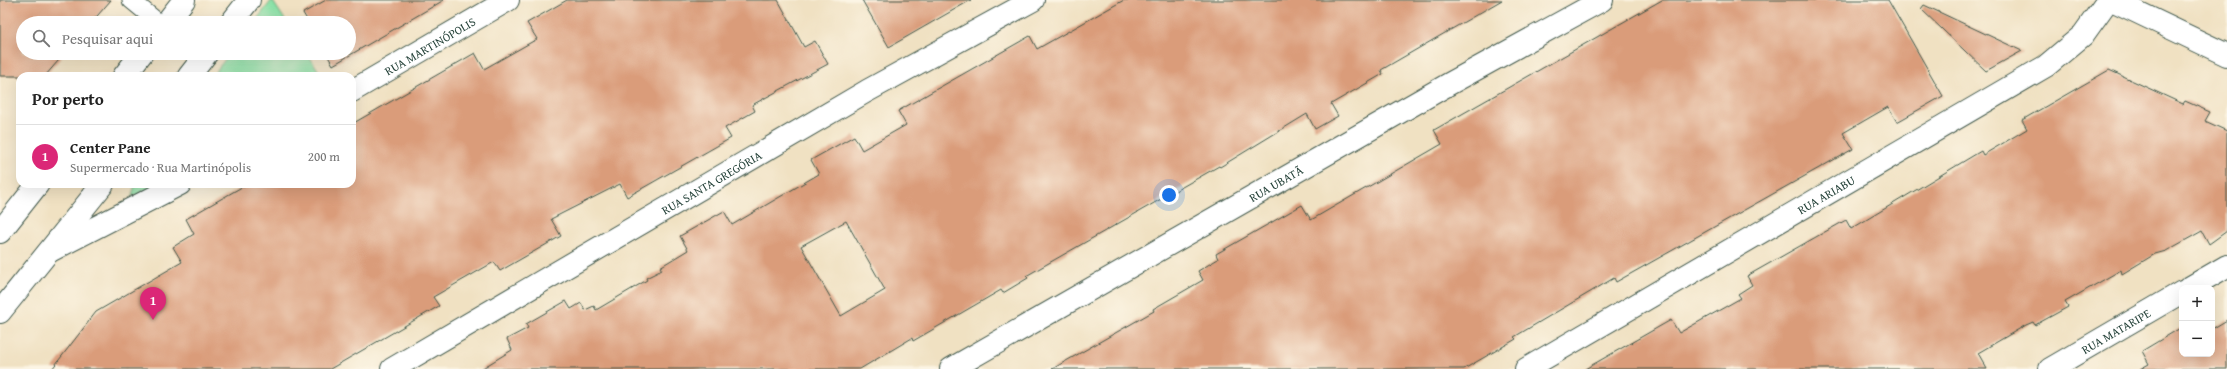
<!DOCTYPE html>
<html lang="pt">
<head>
<meta charset="utf-8">
<style>
  :root { --surface:#fff; --page:#f2f2f2; --text:#222; --muted:#767676; --line:#e0e0e0; --accent:#db2777 }
  body { margin:0; font-family:"Gentium Book Plus",serif; background:var(--page); color:var(--text) }
  .controls { position:absolute; right:12px; bottom:12px; display:grid; overflow:hidden; border-radius:8px; box-shadow:0 4px 16px #0002 }
  .controls button { width:36px; height:36px; display:grid; place-items:center; padding:0; border:0; border-bottom:1px solid var(--line); background:var(--surface); color:var(--text); font:20px sans-serif }
  .you { position:absolute; left:1169px; top:195px; width:14px; height:14px; margin:-10px; border:3px solid #fff; border-radius:50%; background:#1a73e8; box-shadow:0 0 0 6px #1a73e833 }
  .badge { display:grid; place-items:center; width:26px; height:26px; border-radius:50%; background:var(--accent); color:#fff; font-size:13px; font-weight:700 }
  .pin { position:absolute; translate:-50% -33px; filter:drop-shadow(0 1px 2px #0008) }
  .pin::after { content:''; position:absolute; top:21px; width:14px; height:12px; background:inherit; clip-path:polygon(0 0,100% 0,50% 100%) }
  .list { margin:0; padding:0; list-style:none }
  h2 { display:flex; justify-content:space-between; align-items:center; height:52px; margin:0; padding:0 16px; font-size:17px }
  h2 small { font-size:13px; font-weight:400; color:var(--muted) }
  .list li { display:grid; grid-template-columns:26px 1fr auto; gap:12px; align-items:center; box-sizing:border-box; height:64px; padding:0 16px; border-top:1px solid var(--line) }
  .list b { display:block; font-size:15px; white-space:nowrap }
  .list p { margin:0; font-size:13px; white-space:nowrap; color:var(--muted) }
  .list em { font-size:13px; font-style:normal; color:var(--muted) }
  .icon { flex:none; width:22px; height:22px; fill:none; stroke:currentColor; stroke-width:2; stroke-linecap:round; stroke-linejoin:round }
  .map { position:relative; flex:none; width:2227px; height:369px; overflow:hidden }
  .search { position:absolute; background:var(--surface); box-shadow:0 4px 16px #0002; left:16px; top:16px; width:340px; height:44px; display:flex; align-items:center; gap:10px; box-sizing:border-box; padding:0 14px; border-radius:22px; color:var(--muted); font-size:15px }
  .panel { position:absolute; background:var(--surface); box-shadow:0 4px 16px #0002; left:16px; top:72px; width:340px; height:116px; border-radius:12px }
  .map>svg:first-child { display:block }
  .green { fill:#87e0a5; stroke:#538e6c }
  .building { fill:#da9c7a; fill-rule:evenodd }
  .lines { fill:none; stroke-linecap:round; stroke-linejoin:round }
  .lane-casing { stroke:#3e5649; stroke-width:19 }
  .street-casing { stroke:#3e5649; stroke-width:24 }
  .primary-casing { stroke:#3e5649; stroke-width:24 }
  .lane { stroke:#fff; stroke-width:17 }
  .street { stroke:#fff; stroke-width:22 }
  .primary { stroke:#fff; stroke-width:22 }
  .labels { text-anchor:middle; dominant-baseline:central; stroke-width:3; stroke-linejoin:round; paint-order:stroke }
  .street-label { font-size:12px; fill:#1f3d34; stroke:#fcf5e5 }
</style>
</head>
<body>
<div class="map">
<svg width="2227" height="369" viewBox="0 0 2227 369">
  <rect width="100%" height="100%" fill="#fcf5e5"/>
  <filter id="ink" filterUnits="userSpaceOnUse"><feTurbulence type="fractalNoise" baseFrequency=".025" numOctaves="2"/><feDisplacementMap in="SourceGraphic" scale="8" xChannelSelector="R" yChannelSelector="G"/><feConvolveMatrix kernelMatrix="1 2 1 2 8 2 1 2 1" color-interpolation-filters="sRGB"/></filter>
  <filter id="wash" filterUnits="userSpaceOnUse"><feTurbulence type="fractalNoise" baseFrequency=".012" numOctaves="4" result="noise"/><feDisplacementMap in="SourceGraphic" scale="16" xChannelSelector="R" yChannelSelector="G"/><feGaussianBlur stdDeviation="0.9" result="paint"/><feColorMatrix in="noise" values="0 0 0 0 0 0 0 0 0 0 0 0 0 0 0 0 0 1.4 0 .05"/><feComposite in="paint" operator="in"/></filter>
  <g filter="url(#wash)">
    <rect width="100%" height="100%" fill="#f0e1c2"/>
    <g class="green">
      <path d="M272,0L287,23H254Z"/>
      <path d="M230,53H307L322,76H212Z"/>
      <path d="M135,184H161L132,197Z"/>
    </g>
    <g id="blocks">
      <g class="building">
        <path d="M0,0H111L91,23H23V53H65L45,76H0Z"/>
        <path d="M326,0H444L333,65L326,53H349V23H309L303,13Z"/>
        <path d="M567,0H778L804,47L815,41L828,64L752,105L755,111L725,128L731,138L627,197L620,184L551,219L561,236L500,271L494,262L433,297L439,306L330,369H52L96,312L182,262L173,247L194,234L186,219L247,184H352V124L475,53L484,69L537,39L527,23Z"/>
        <path d="M862,0H971L889,47Z"/>
        <path d="M1124,0H1502L1381,70L1383,74L1331,104L1338,116L1315,129L1307,114L1220,167L1219,166L1026,276L1028,278L1003,293L1001,290L913,341L912,338L860,369H481L512,350L507,339L528,328L526,324L566,301L571,309L581,303L585,310L594,306L596,310L647,280L646,278L662,270L660,267L688,250L680,236L724,211L732,225L819,174L811,160L854,136L862,150L906,125L898,111L1030,36L1037,49ZM846,221L885,290L841,316L801,246Z"/>
        <path d="M1662,0H1888L1943,96L1897,122L1888,107L1843,133L1853,149L1616,282L1614,278L1514,337L1516,339L1464,369H1052L1154,311L1153,309L1203,280L1198,271L1218,259L1216,254L1302,205L1311,220L1442,144L1434,130Z"/>
        <path d="M1924,5L2022,51L1986,71L1921,9Z"/>
        <path d="M2109,70L2183,104L2185,101L2210,112L2205,121L2227,131V231L2209,244L2202,231L2166,251L2155,254L2122,274L2121,270L2065,302L2068,307L2035,325L2033,322L2026,325L1978,353L1987,369H1585L1671,320L1679,333L1741,298L1738,294L1752,285L1747,276L1846,220L1851,229L1981,151L1983,155L2027,129L2022,120Z"/>
        <path d="M2227,320V369H2140L2149,364L2142,351L2182,327V354H2212V329Z"/>
      </g>
    </g>
  </g>
  <g filter="url(#ink)">
    <use href="#blocks" fill-opacity="0" stroke="#3e5649" stroke-width="1"/>
    <g class="lines">
      <g class="lane-casing">
        <path id="lane" d="M131,0L159,23"/>
      </g>
      <g class="street-casing">
        <g id="street">
          <path id="s1" d="M352,91L508,0"/>
          <path d="M50,251L180,184"/>
          <path d="M2189,288L2227,266"/>
          <path id="s2" d="M392,369L867,91L1033,0"/>
          <path id="s3" d="M951,369L1449,84L1602,0"/>
          <path id="s4" d="M1526,369L2046,66L2083,35L2108,0"/>
          <path id="s5" d="M2050,369L2182,292"/>
        </g>
      </g>
      <g class="primary-casing">
        <g id="primary">
          <path d="M2112,0L2227,55"/>
          <path d="M166,23L184,0"/>
          <path d="M231,23L249,0"/>
          <path d="M124,76L142,53"/>
          <path d="M189,76L207,53"/>
          <path d="M0,232L38,184"/>
          <path d="M0,312L103,184"/>
        </g>
      </g>
      <use href="#lane" class="lane"/>
      <use href="#street" class="street"/>
      <use href="#primary" class="primary"/>
    </g>
  </g>
  <g class="labels">
    <g class="street-label">
      <text stroke="none"><textPath href="#s1" startOffset="90">RUA MARTINÓPOLIS</textPath></text>
      <text stroke="none"><textPath href="#s2" startOffset="370">RUA SANTA GREGÓRIA</textPath></text>
      <text stroke="none"><textPath href="#s3" startOffset="374">RUA UBATÃ</textPath></text>
      <text stroke="none"><textPath href="#s4" startOffset="347">RUA ARIABU</textPath></text>
      <text stroke="none"><textPath href="#s5" startOffset="76">RUA MATARIPE</textPath></text>
    </g>
  </g>
</svg>
<div class="controls">
<button>+</button>
<button>−</button>
</div>
<div class="you"></div>
<div class="pin badge" style="left:153px;top:320px">1</div>
<div class="search"><svg class="icon" aria-label="search" viewBox="0 0 24 24"><circle cx="10" cy="10" r="6"/><path d="M15 15l6 6"/></svg>Pesquisar aqui</div>
<section class="panel">
<h2>Por perto<small></small></h2>
<ul class="list">
<li><span class="badge">1</span><div><b>Center Pane</b><p>Supermercado · Rua Martinópolis</p></div><em>200 m</em></li>
</ul>
</section>
</div>
</body>
</html>
